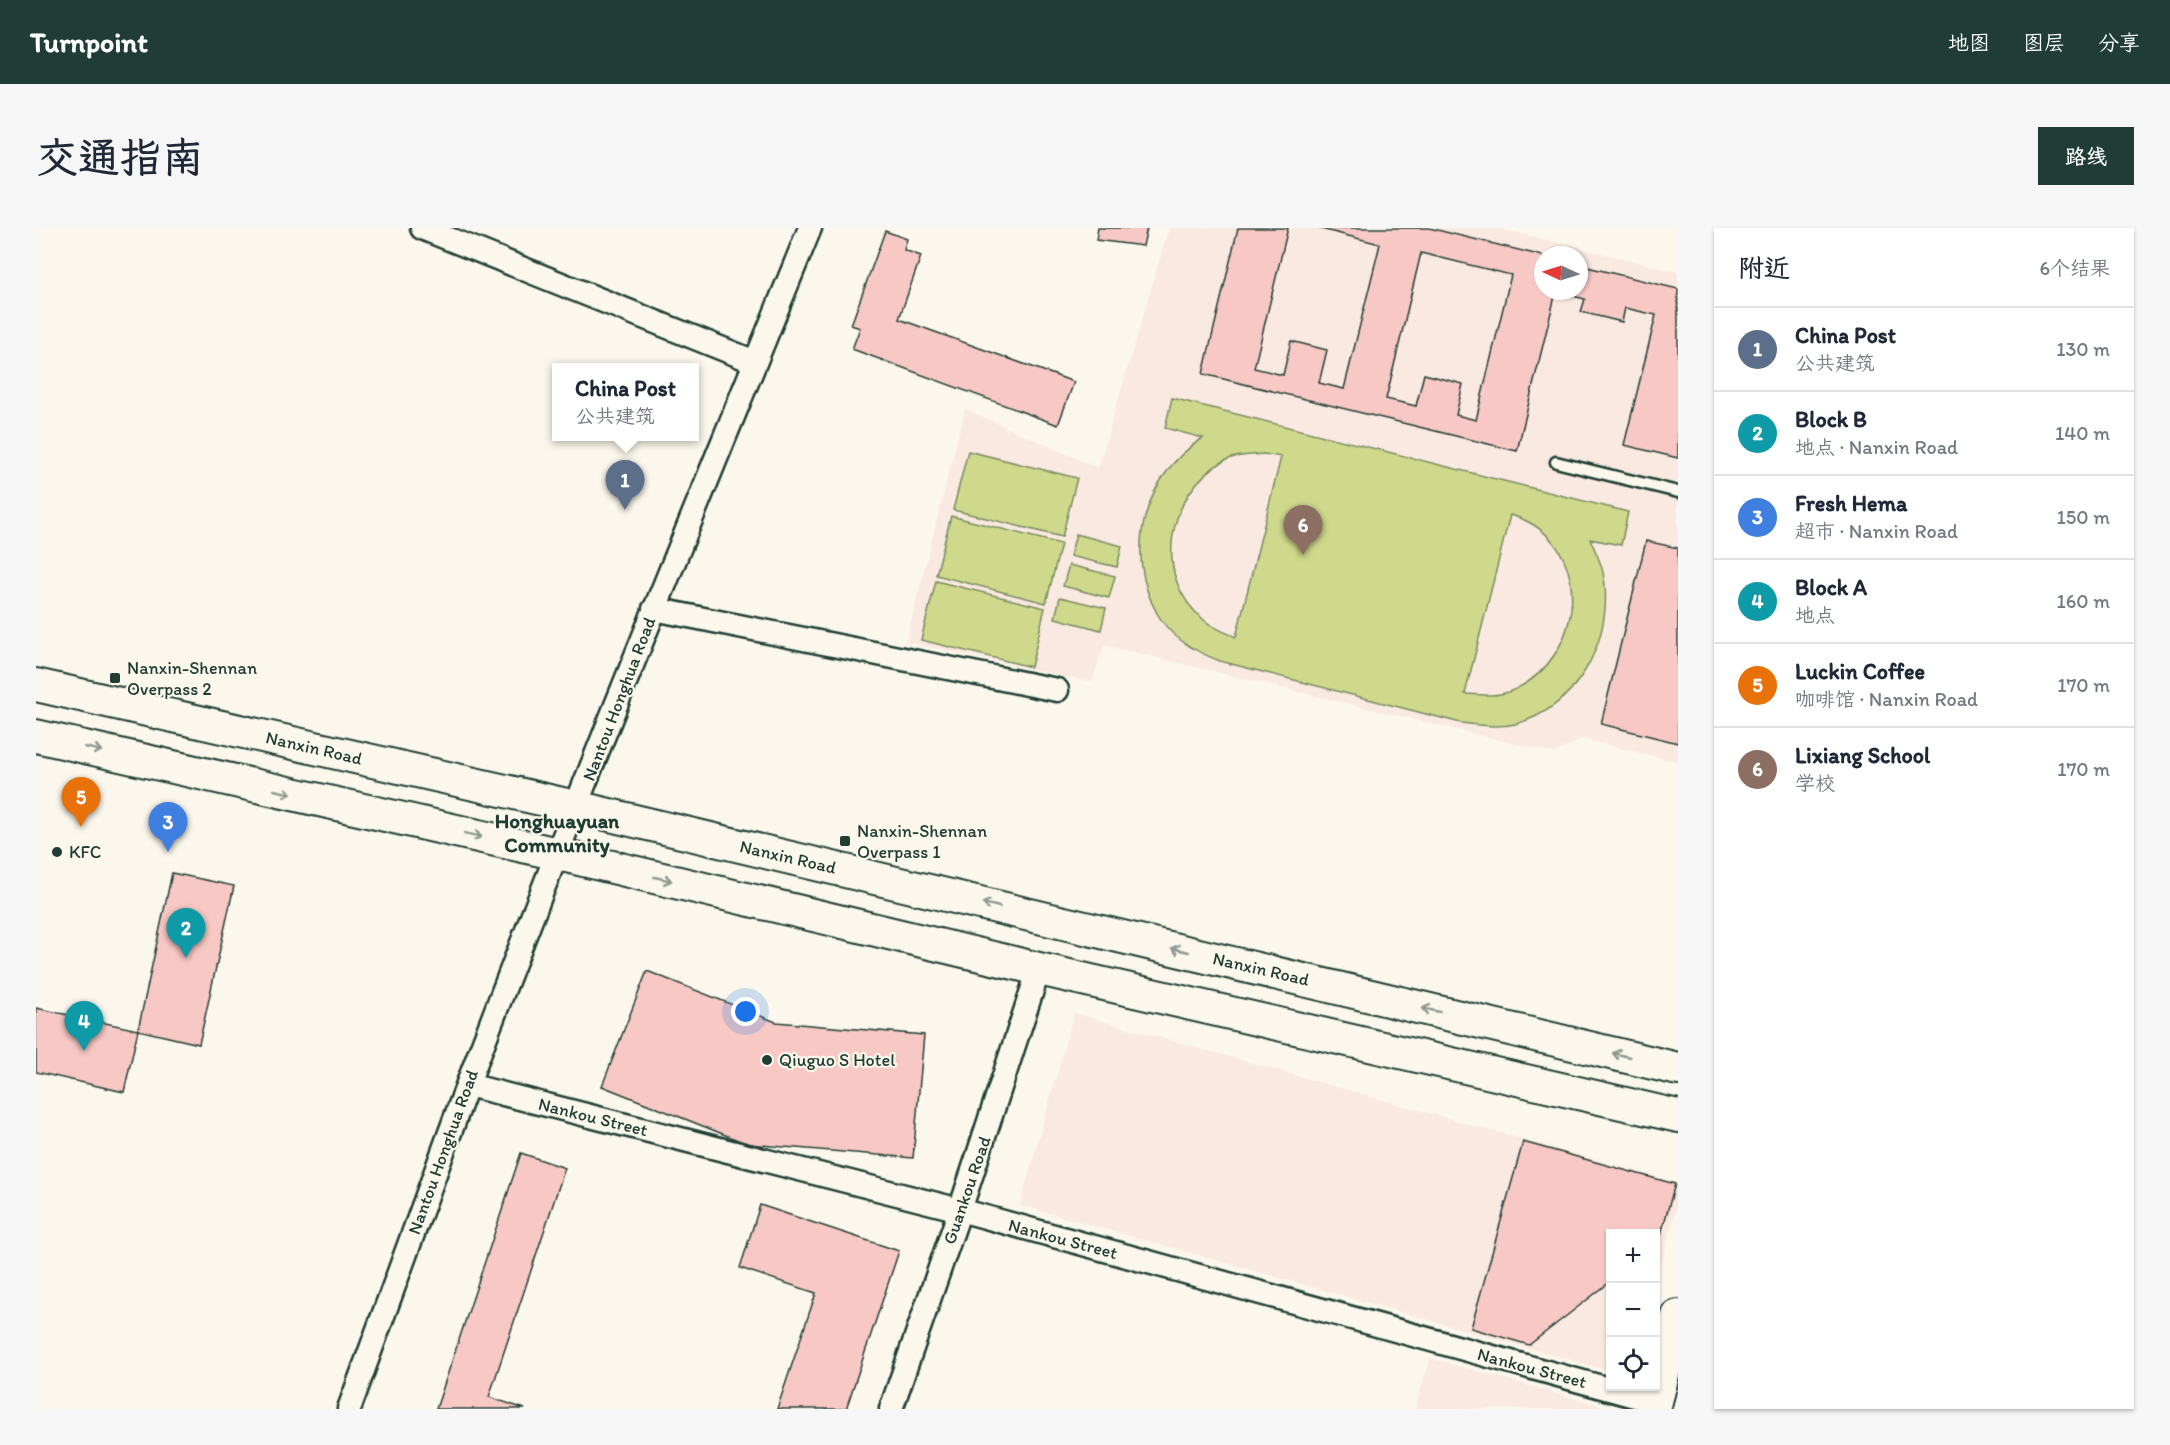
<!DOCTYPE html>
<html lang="zh">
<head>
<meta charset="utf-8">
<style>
  :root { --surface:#fff; --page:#f6f6f7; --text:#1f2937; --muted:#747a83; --line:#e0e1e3; --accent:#1f3d34 }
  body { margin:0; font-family:Itim,"LXGW WenKai TC",sans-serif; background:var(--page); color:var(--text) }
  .controls { position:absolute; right:18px; bottom:18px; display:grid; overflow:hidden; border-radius:0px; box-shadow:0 2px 4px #0004 }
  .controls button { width:54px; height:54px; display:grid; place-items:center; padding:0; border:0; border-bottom:2px solid var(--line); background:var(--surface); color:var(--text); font:30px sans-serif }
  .compass { position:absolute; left:1498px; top:18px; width:54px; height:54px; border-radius:50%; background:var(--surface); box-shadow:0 2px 4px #0004; rotate:274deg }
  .you { position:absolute; left:710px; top:784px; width:21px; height:21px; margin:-15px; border:4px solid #fff; border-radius:50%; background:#1a73e8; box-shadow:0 0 0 9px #1a73e833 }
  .badge { display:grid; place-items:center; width:39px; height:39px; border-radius:50%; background:var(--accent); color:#fff; font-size:20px; font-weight:700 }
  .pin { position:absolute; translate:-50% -50px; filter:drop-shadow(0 2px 3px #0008) }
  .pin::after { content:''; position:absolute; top:32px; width:21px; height:18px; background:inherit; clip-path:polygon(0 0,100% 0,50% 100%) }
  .popup { position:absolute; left:516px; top:135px; width:147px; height:78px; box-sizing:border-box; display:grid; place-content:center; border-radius:0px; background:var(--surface); filter:drop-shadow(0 2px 4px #0005); font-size:20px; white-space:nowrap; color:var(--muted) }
  .popup b { font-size:22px; color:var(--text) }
  .popup::after { content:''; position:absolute; left:50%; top:100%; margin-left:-12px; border:12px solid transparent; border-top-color:var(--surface) }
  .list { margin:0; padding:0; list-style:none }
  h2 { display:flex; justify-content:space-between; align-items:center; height:78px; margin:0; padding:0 24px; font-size:26px }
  h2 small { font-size:20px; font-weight:400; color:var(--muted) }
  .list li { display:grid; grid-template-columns:39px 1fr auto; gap:18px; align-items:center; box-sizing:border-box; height:84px; padding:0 24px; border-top:2px solid var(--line) }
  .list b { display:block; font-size:22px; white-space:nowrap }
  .list p { margin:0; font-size:20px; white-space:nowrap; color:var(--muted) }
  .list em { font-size:20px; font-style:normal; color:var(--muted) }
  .icon { flex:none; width:33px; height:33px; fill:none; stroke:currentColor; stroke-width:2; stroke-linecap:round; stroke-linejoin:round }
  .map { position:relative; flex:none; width:1642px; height:1181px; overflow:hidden; border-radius:0px }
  header { display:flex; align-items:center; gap:36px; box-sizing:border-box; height:84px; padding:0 30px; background:var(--accent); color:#fff }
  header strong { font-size:28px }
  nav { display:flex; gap:33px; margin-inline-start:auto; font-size:21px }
  .intro { display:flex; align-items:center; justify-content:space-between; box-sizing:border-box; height:144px; padding:0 36px }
  h1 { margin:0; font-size:42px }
  .button { padding:15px 27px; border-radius:0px; background:var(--accent); color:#fff; font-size:21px; font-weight:700 }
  main { display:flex; gap:36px; padding:0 36px }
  aside { flex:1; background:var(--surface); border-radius:0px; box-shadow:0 2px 4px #0004 }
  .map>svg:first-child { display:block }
  .built { fill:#fae9e0; fill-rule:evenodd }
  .green { fill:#ced98c; stroke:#768b60; stroke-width:1.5; fill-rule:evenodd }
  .building { fill:#f8c8c4; stroke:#1f3d34; stroke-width:1.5; fill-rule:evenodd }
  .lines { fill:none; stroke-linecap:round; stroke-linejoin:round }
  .lane-casing { stroke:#1f3d34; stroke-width:15 }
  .street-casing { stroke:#1f3d34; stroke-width:27 }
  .secondary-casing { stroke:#1f3d34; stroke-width:36 }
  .lane { stroke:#fbf7ec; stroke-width:10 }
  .street { stroke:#fbf7ec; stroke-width:22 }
  .secondary { stroke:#fbf7ec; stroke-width:32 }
  .oneway { stroke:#8d9a90 }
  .poi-dot { fill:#1f3d34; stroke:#fbf7ec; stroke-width:2 }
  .labels { text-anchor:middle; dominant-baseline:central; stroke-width:4.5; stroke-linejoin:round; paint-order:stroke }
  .poi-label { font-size:18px; fill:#1f3d34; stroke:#fbf7ec; text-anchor:start }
  .street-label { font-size:18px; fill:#1f3d34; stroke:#fbf7ec }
  .quarter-label { font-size:21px; font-weight:bold; fill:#1f3d34; stroke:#fbf7ec }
</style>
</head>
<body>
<header>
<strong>Turnpoint</strong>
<nav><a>地图</a><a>图层</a><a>分享</a></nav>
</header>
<div class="intro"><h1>交通指南</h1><a class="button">路线</a></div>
<main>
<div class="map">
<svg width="1642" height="1181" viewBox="0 0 1642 1181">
  <rect width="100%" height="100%" fill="#fbf7ec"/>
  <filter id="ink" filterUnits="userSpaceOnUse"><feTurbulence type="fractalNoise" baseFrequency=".0167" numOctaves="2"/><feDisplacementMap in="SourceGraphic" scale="12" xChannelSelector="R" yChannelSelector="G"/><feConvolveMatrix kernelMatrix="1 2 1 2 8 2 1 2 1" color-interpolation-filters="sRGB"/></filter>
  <g filter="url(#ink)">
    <g class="built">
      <path d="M1133,0H1462L1642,44V534L1546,511L1518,525L1068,417L1056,454L870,414L929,181L1062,240ZM1507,27H1543V63H1507Z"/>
      <path d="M1038,785L1642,955V975L1620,1056V1006H1574V1143L984,977Z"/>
      <path d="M1394,1130L1576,1181H1379Z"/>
    </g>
    <g class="green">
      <path d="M1136,170L1592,284L1585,317L1554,311C1561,326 1568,341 1569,358C1574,417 1539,481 1479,496C1462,500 1442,497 1425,495L1184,433C1160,424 1135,410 1122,387C1087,325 1107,248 1167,210L1129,200ZM1228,226L1245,229L1200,409C1189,404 1177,400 1168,392C1115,350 1131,264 1188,233C1200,227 1215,227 1228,226ZM1474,287C1560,310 1552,431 1475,463C1461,469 1444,467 1429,466Z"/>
      <path d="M932,223L1041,250L1026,309L917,282Z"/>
      <path d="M915,288L1025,316L1010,375L900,347Z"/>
      <path d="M1040,306L1086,318L1081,339L1034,328Z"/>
      <path d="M1033,337L1079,348L1073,370L1027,358Z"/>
      <path d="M900,353L1009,380L995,439L885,412Z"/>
      <path d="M1024,369L1070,380L1065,402L1019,390Z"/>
    </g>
    <g class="building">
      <path d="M1062,0H1111L1107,18L1060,12Z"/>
      <path d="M1202,0H1252L1218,140L1247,147L1255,113L1291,122L1283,155L1308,161L1344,16L1281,0H1393L1507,28V63H1543V37L1642,61V230L1588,217L1620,87L1589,80L1586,94L1545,84L1549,71L1520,64L1481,223L1167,146ZM1385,25L1475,47L1440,192L1420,187L1427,156L1388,146L1380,178L1350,171Z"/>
      <path d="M849,3L871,11L868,22L885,28L863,91L1038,154L1022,197L816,121L824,100L815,97Z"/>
      <path d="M1610,313L1642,320V515L1565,496Z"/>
      <path d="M136,645L198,658L163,816L102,802Z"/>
      <path d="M611,743L740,794L888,807L877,930L712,916L566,858Z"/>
      <path d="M0,780L102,802L88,864L0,844Z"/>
      <path d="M1487,914L1639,956L1622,1017L1620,1019V1006H1574V1054L1493,1117L1435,1100Z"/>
      <path d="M485,925L529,940L453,1169L489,1181H400Z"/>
      <path d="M724,977L863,1023L810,1181H741L780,1065L704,1040Z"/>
    </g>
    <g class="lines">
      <g class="lane-casing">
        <path id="lane" d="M1520,234L1642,264"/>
      </g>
      <g class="street-casing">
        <g id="street">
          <path d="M386,0L719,134"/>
          <path d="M618,381L1021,462"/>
          <path d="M432,857L924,982L1620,1174"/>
          <path d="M313,1181C352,1073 391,965 431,858C540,570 658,285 774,0"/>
          <path d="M855,1181L924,982L1003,741"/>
        </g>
      </g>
      <g class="secondary-casing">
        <g id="secondary">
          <path d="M0,457L540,579L1642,841"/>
          <path d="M0,508L522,626L1003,741L1642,888"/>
          <path d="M1618,1181L1642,1088"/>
        </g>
      </g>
      <use href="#lane" class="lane"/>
      <use href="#street" class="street"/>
      <use href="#secondary" class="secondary"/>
    </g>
    <defs><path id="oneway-shaft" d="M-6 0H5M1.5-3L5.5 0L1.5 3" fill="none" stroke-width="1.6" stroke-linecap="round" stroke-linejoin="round" transform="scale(1.5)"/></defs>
    <g class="oneway">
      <use href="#oneway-shaft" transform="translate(57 521) rotate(13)"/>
      <use href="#oneway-shaft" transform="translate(247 564) rotate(13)"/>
      <use href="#oneway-shaft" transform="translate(437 607) rotate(13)"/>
      <use href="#oneway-shaft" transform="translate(627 651) rotate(13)"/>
      <use href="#oneway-shaft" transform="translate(955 677) rotate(-167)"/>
      <use href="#oneway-shaft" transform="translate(1144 722) rotate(-167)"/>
      <use href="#oneway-shaft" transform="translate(1395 782) rotate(-167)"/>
      <use href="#oneway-shaft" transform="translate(1585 827) rotate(-167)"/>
    </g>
  </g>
  <g class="poi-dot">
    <rect x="73" y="444" width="12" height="12" rx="3"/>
    <rect x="803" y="607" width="12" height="12" rx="3"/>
    <circle cx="21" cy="624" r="6"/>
    <circle cx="731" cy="832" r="6"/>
  </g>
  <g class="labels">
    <g class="poi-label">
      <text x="91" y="440">Nanxin-Shennan<tspan x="91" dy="21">Overpass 2</tspan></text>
      <text x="821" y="603">Nanxin-Shennan<tspan x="821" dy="21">Overpass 1</tspan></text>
      <text x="33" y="624">KFC</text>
      <text x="743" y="832">Qiuguo S Hotel</text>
    </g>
    <g class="street-label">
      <text transform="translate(583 471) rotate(-69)">Nantou Honghua Road</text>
      <text transform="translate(278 520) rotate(13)">Nanxin Road</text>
      <text transform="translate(752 629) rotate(13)">Nanxin Road</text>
      <text transform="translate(1225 741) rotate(13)">Nanxin Road</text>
      <text transform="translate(557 889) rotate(14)">Nankou Street</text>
      <text transform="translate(407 924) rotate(-70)">Nantou Honghua Road</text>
      <text transform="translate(931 962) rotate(-71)">Guankou Road</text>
      <text transform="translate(1027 1011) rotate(15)">Nankou Street</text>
      <text transform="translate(1496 1140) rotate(15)">Nankou Street</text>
    </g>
    <g class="quarter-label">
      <text x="521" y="592">Honghuayuan<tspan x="521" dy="24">Community</tspan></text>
    </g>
  </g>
</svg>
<div class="controls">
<button>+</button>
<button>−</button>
<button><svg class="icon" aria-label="locate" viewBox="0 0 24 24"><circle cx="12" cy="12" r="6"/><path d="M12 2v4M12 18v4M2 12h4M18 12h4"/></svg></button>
</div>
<svg class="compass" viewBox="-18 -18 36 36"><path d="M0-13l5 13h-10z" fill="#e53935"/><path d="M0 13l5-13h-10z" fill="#747a83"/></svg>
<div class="you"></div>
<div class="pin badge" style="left:589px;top:282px;background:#5c6f8a">1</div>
<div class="popup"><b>China Post</b>公共建筑</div>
<div class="pin badge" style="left:150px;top:730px;background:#0f9aa8">2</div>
<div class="pin badge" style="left:132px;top:624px;background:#3f7fe0">3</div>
<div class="pin badge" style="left:48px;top:823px;background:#0f9aa8">4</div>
<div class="pin badge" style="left:45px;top:599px;background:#e8710a">5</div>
<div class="pin badge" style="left:1267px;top:327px;background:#8d6e63">6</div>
</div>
<aside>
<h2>附近<small>6个结果</small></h2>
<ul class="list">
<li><span class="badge" style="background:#5c6f8a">1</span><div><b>China Post</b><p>公共建筑</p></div><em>130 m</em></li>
<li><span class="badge" style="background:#0f9aa8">2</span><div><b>Block B</b><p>地点 · Nanxin Road</p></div><em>140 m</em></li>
<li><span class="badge" style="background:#3f7fe0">3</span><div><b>Fresh Hema</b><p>超市 · Nanxin Road</p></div><em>150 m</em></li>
<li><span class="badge" style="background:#0f9aa8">4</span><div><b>Block A</b><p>地点</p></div><em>160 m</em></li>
<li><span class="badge" style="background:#e8710a">5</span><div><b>Luckin Coffee</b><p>咖啡馆 · Nanxin Road</p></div><em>170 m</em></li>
<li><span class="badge" style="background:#8d6e63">6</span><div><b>Lixiang School</b><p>学校</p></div><em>170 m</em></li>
</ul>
</aside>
</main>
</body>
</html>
